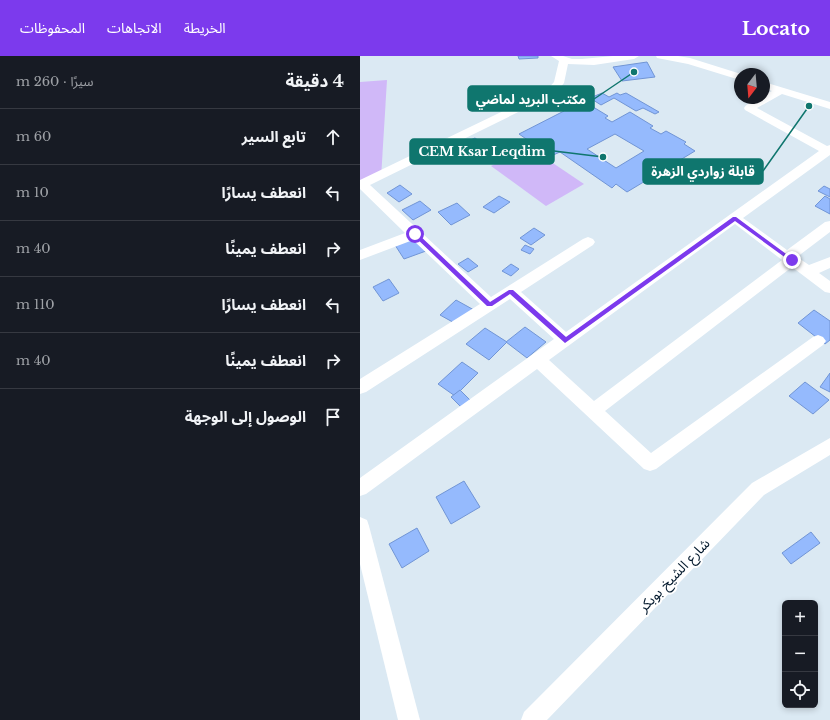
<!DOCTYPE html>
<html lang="ar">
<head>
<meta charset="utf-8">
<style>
  :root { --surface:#171b24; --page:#242831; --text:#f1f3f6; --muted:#9ea1a6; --line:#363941; --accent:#7c3aed }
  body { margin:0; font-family:"Libre Baskerville","Noto Sans Arabic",serif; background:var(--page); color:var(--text); direction:rtl }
  .controls { position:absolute; right:12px; bottom:12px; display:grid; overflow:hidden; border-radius:6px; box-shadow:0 2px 6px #0003 }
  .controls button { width:36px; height:36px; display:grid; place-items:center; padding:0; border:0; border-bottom:1px solid var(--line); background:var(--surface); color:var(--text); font:20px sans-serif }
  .compass { position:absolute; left:374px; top:12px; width:36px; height:36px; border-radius:50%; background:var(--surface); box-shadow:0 2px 6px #0003; rotate:196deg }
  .stop { position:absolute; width:12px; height:12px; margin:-9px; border:3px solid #7c3aed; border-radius:50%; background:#fff }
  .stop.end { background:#7c3aed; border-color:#fff; box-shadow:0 1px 4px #0008 }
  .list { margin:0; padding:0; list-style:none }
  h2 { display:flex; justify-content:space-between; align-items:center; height:52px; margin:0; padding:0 16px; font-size:17px }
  h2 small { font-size:13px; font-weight:400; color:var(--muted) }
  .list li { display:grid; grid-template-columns:26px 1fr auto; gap:12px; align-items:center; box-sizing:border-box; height:56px; padding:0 16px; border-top:1px solid var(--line) }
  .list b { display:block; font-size:15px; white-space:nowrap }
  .list em { font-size:13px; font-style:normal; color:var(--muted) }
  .icon { flex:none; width:22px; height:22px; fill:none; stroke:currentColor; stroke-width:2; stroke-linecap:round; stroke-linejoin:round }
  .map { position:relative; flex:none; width:470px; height:664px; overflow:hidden; direction:ltr }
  header { display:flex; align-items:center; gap:24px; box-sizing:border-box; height:56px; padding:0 20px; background:var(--accent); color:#fff }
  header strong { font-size:19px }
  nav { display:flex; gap:22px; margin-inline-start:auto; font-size:14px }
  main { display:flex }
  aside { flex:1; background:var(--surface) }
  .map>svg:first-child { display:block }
  .green { fill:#d0b8f8 }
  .building { fill:#95bafd; stroke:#7195d5; fill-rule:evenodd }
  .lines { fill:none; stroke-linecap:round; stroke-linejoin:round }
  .minor { fill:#fff; fill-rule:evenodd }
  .route { fill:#7c3aed }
  .labels { text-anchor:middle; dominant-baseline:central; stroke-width:4; stroke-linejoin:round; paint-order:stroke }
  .near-street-label { font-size:14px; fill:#00172b; stroke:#fff }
  .leader { fill:none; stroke:#0f766e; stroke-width:1.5 }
  .callout-dot { fill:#0f766e; stroke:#fff; stroke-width:1.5 }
  .callout { fill:#0f766e; stroke:#0f766e; stroke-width:1.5 }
  .callout-label { font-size:13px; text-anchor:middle; font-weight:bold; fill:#fff }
</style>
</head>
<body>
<header>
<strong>Locato</strong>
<nav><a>الخريطة</a><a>الاتجاهات</a><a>المحفوظات</a></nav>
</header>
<main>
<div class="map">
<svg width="470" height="664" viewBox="0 0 470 664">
  <rect width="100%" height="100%" fill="#dbe9f3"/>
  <g class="green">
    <path d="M27,24L21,122L0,124V26Z"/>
    <path d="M169,91L224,128L186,150L131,110Z"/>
  </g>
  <g class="building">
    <path d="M158,0H178V2L159,3Z"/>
    <path d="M287,6L295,21L262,25L253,11Z"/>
    <path d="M242,37L249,41L257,37L260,39L266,37L299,56L295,58L283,52L276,55L254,42L241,49L230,42Z"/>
    <path d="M220,43L248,60L245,62L252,66L270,56L293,70L290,72L301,78L306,75L326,86L324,88L335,95L267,136L256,128L252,132L200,96L191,100L159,78L204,55L201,53ZM255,78L284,95L256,112L227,93Z"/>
    <path d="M115,82L122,87L113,92L106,86Z"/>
    <path d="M40,129L52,138L39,146L27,137Z"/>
    <path d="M464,130L470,133V141L458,135Z"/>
    <path d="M139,140L150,146L134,157L123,151Z"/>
    <path d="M465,140L470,143V158L455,150Z"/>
    <path d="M60,145L71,154L53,164L42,154Z"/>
    <path d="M97,147L110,159L91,169L78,156Z"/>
    <path d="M174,172L185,179L171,189L160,182Z"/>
    <path d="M56,180L66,195L44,203L35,189Z"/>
    <path d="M165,189L174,193L170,198L161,194Z"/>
    <path d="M108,202L118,210L108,216L98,208Z"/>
    <path d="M151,208L159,213L151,220L142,215Z"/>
    <path d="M29,223L39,237L23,245L13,231Z"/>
    <path d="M96,244L114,254L98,269L80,259Z"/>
    <path d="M454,254L470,265V284L465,288L438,267Z"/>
    <path d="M165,271L186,286L167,302L146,286Z"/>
    <path d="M125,272L147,286L129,304L106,288Z"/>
    <path d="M102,306L118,317L95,340L78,328Z"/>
    <path d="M470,317V336L460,331Z"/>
    <path d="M445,326L469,344L453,358L429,340Z"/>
    <path d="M100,334L113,347L104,354L91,341Z"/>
    <path d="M104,425L120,451L91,468L76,441Z"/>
    <path d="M57,472L69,495L42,512L29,488Z"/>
    <path d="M451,476L460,487L431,508L422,497Z"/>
  </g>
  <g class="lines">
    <g class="minor">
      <path d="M191,0H203L212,3H222L253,0H279L274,3L234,9L208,8L204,27L195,38L10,129L131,241L223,183L228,181L233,183L235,186L233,189L161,236L206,276L459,95L385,54L384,52C388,46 397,42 404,42V39L412,35L404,32V26L470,46V53L422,38L397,52L467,90L470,89V99L383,162L427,194L465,166L470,165V176L437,201L449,209L470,201V212L459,217L470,225V237L465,236L432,211L245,355L291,397L453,281L458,279L463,281L466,285L463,289L296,413L290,415L284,413L177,313L6,438L0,440V422L194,283L150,243L6,336L0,338V323L120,248L53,184L0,204V194L45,177L0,133V124L187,34L194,26L199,5ZM375,168L422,204L234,345L189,304Z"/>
      <path d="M296,0H318L330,2L381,18L380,24L328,8L297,2Z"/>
      <path d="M470,382V399L404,439L187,664H161L164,656L392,427Z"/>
      <path d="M0,461L7,464L9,470L60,664H38L0,508Z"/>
    </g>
  </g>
  <path class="route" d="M373,161H376L433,203V205H430L375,165L205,287L150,238L132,250H127L52,178L57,177L130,246L149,234H153L206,281Z"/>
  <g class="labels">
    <g class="near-street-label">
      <text transform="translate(314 519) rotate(-46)">شارع الشيخ بوبكر</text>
    </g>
  </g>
  <path class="leader" d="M274 16L234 43M243 101L194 95M449 50L403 115"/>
  <g class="callout-dot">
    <circle cx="274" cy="16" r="4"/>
    <circle cx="243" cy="101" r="4"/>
    <circle cx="449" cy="50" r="4"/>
  </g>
  <g class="callout">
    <rect x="108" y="30" width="126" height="25" rx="4"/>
    <rect x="50" y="83" width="144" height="25" rx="4"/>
    <rect x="283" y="103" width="120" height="25" rx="4"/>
  </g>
  <g class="callout-label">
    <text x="171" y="48">مكتب البريد لماضي</text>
    <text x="122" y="100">CEM Ksar Leqdim</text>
    <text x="343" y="120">قابلة زواردي الزهرة</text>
  </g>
</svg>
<div class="controls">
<button>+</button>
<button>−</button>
<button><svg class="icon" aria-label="locate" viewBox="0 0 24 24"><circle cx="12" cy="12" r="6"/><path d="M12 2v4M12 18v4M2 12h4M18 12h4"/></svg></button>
</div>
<svg class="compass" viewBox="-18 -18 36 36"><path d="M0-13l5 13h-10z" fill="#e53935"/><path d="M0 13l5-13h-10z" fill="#9ea1a6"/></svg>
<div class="stop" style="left:55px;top:178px"></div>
<div class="stop end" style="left:432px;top:204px"></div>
</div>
<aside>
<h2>4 دقيقة<small>سيرًا · 260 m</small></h2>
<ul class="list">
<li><svg class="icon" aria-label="ahead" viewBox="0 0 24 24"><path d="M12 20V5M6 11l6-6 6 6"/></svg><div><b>تابع السير</b></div><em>60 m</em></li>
<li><svg class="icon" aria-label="left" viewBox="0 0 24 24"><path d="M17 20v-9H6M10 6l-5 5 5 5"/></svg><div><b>انعطف يسارًا</b></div><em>10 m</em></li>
<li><svg class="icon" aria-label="right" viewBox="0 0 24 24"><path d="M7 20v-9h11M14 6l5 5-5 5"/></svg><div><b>انعطف يمينًا</b></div><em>40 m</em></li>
<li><svg class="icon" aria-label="left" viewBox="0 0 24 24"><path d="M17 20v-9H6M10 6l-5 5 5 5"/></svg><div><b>انعطف يسارًا</b></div><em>110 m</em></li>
<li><svg class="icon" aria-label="right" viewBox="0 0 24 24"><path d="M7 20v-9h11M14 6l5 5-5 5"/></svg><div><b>انعطف يمينًا</b></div><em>40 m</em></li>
<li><svg class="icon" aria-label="arrive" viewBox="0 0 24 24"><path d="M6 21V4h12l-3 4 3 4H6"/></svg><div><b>الوصول إلى الوجهة</b></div></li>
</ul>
</aside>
</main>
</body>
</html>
